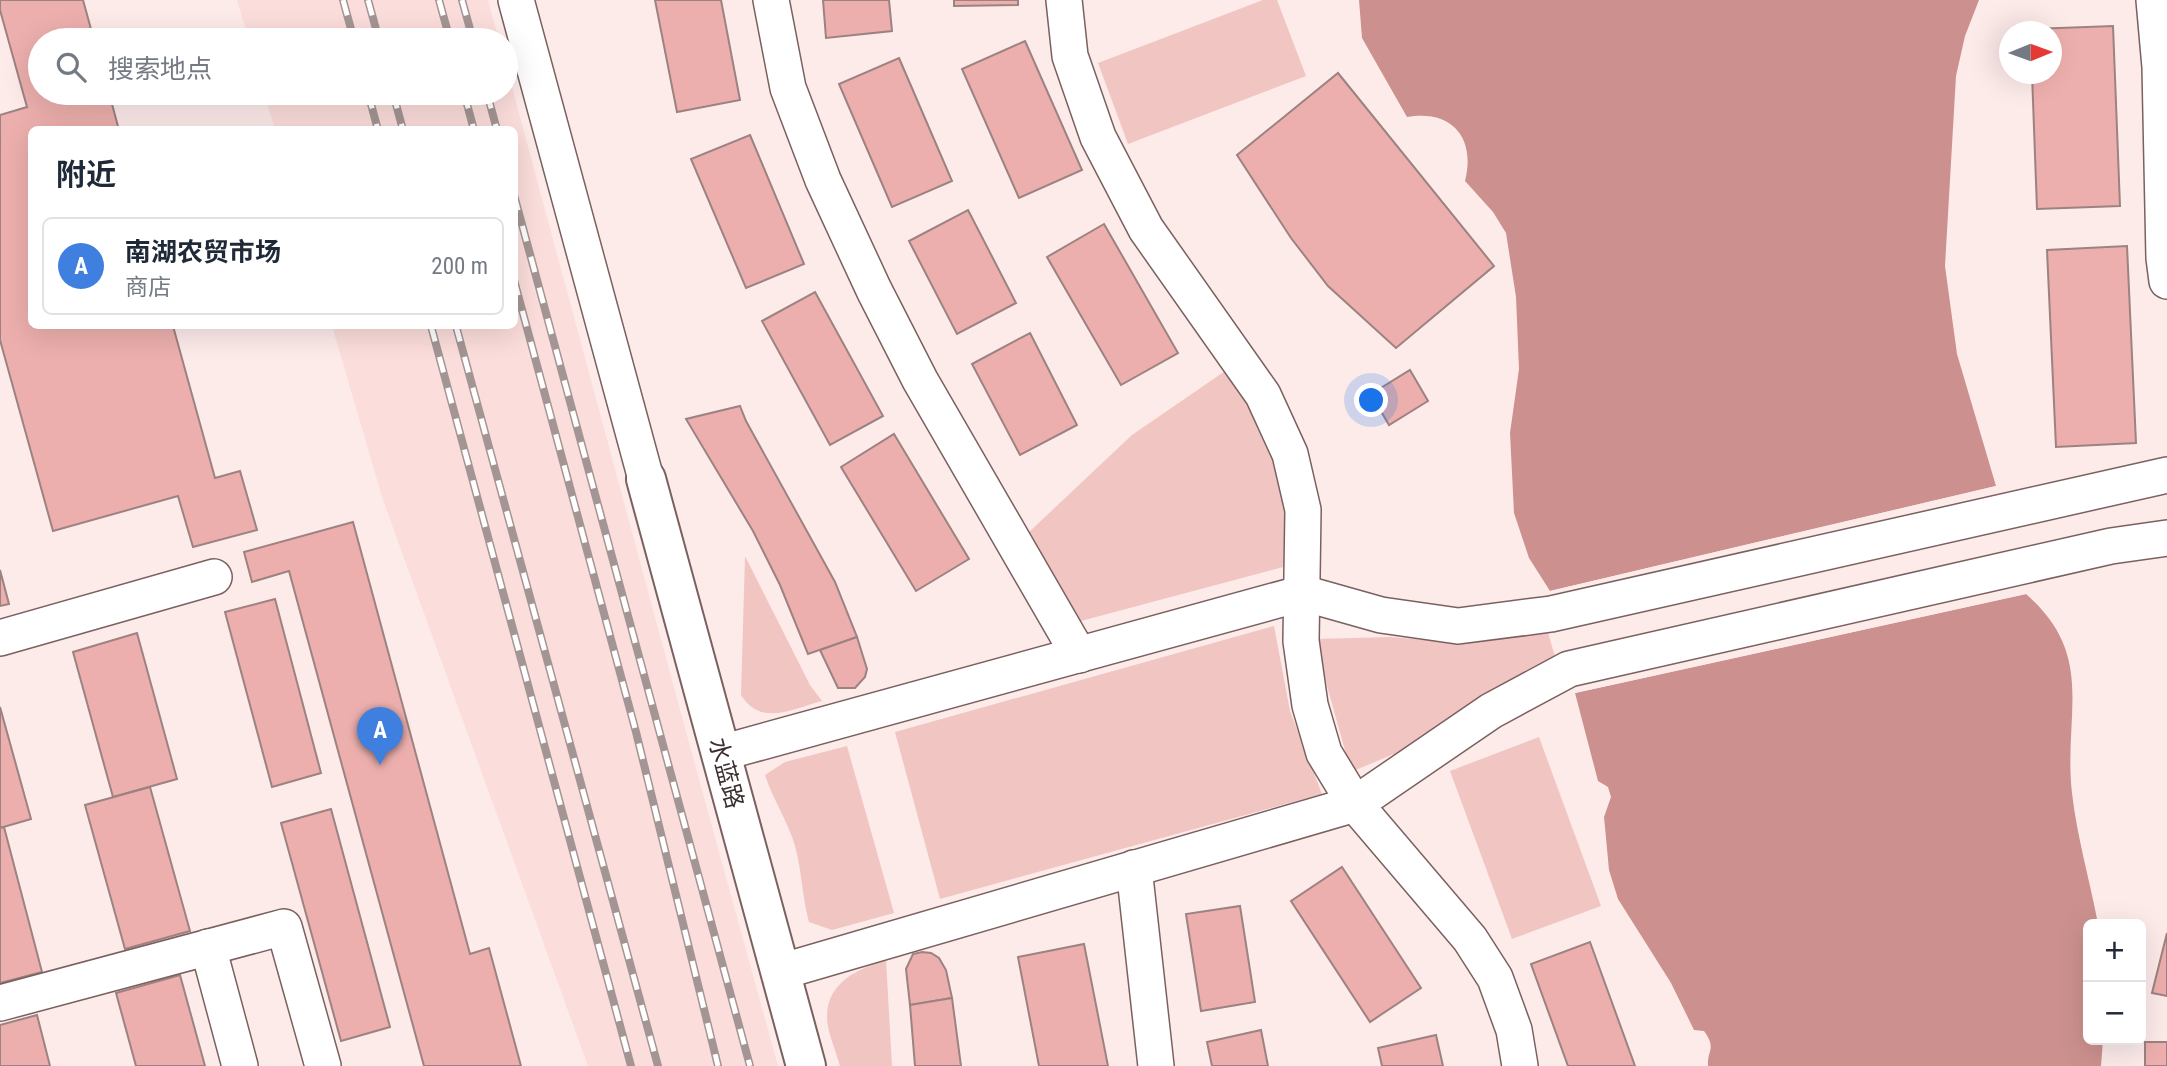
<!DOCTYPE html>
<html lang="zh">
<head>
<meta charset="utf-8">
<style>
  :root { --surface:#fff; --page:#f2f2f3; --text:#1f2937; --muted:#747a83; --line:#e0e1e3; --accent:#111827 }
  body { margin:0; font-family:"Roboto Condensed","Noto Sans SC",sans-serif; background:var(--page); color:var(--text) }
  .controls { position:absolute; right:21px; bottom:21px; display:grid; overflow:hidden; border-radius:10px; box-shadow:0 7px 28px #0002 }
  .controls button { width:63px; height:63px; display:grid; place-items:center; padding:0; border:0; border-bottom:2px solid var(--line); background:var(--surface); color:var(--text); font:35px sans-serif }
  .compass { position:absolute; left:1999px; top:21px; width:63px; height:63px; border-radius:50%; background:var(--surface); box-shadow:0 7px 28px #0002; rotate:89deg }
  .you { position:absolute; left:1372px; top:401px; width:24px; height:24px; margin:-18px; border:5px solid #fff; border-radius:50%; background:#1a73e8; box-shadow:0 0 0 10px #1a73e833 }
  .badge { display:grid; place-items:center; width:46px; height:46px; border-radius:50%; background:var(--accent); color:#fff; font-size:23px; font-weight:700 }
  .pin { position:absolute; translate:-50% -58px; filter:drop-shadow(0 2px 4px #0008) }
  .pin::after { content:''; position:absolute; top:37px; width:24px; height:21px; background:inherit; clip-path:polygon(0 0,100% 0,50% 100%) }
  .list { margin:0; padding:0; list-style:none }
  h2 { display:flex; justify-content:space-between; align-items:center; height:91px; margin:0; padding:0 28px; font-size:30px }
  h2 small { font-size:23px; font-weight:400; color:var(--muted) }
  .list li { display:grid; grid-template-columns:46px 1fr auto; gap:21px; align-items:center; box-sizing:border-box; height:98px; margin:0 14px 14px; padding:0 14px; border:2px solid var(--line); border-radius:10px }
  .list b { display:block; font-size:26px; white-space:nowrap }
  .list p { margin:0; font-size:23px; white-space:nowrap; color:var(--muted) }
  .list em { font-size:23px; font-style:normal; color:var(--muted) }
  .icon { flex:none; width:38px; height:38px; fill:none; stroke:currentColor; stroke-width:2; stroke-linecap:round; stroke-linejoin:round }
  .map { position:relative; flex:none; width:2167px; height:1066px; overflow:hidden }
  .search { position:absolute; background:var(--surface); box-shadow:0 7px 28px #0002; left:28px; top:28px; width:490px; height:77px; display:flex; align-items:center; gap:18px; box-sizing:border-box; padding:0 24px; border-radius:38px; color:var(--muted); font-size:26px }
  .panel { position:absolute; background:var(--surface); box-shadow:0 7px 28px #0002; left:28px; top:126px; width:490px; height:203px; border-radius:10px }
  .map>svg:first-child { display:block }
  .built { fill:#fbdddb }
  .green { fill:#f1c5c2 }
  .water { fill:#cc918e }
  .pier { fill:#fdebea }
  .building { fill:#ecafad; stroke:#9c8281; stroke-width:2 }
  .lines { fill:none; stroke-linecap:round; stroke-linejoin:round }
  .minor-casing { stroke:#7a6160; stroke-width:38 }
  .tertiary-casing { stroke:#7a6160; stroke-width:42 }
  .minor { stroke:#fff; stroke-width:35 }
  .tertiary { stroke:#fff; stroke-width:38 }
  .rail-casing { stroke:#a39594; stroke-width:8 }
  .rail { stroke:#fff; stroke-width:5; stroke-dasharray:16; stroke-linecap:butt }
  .labels { text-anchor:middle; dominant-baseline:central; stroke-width:5; stroke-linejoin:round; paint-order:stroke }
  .street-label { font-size:24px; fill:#3b302f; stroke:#fff }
</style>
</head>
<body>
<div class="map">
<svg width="2167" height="1066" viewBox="0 0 2167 1066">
  <rect width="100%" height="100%" fill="#fdebea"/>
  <g class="built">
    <path d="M237,0H488L499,40H249Z"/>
    <path d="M506,65L683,721L778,1066H588L383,500L332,326H514V130L275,129L264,93H506Z"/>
  </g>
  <g class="green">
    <path d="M1263,0H1277L1306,76L1128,144L1098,63Z"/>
    <path d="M1228,369C1238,382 1252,397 1259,413C1282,462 1286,512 1287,566L1081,621L1029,532L1132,435Z"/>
    <path d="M745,556L810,685L822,701C792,709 761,727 741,695Z"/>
    <path d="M1274,626L1290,711L1322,794L940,899L895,732Z"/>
    <path d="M1547,629L1556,660L1420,743L1351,772L1314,639L1390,637L1438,641Z"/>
    <path d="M1539,737L1601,906L1512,939L1450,771Z"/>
    <path d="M847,746L894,913L832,930L809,922C802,897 802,871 795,846C788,821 773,800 765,775L785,762Z"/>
    <path d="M886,960L892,1066H840C836,1051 827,1032 827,1017C827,982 858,969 886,960Z"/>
  </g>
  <g class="water">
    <path d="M1359,0H1979L1965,36L1956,76L1945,266L1957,354L1996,486L1550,591L1529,558L1514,513L1510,433L1519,369L1516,297L1506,233L1493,212L1465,181C1476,138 1452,109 1407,117L1362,38Z"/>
    <path d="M2026,594C2097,656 2063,714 2072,793C2077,837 2090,881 2098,924H2088V1040H2103L2101,1066H1708C1707,1050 1717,1049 1704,1031L1694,1030L1671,983L1618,899L1609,870L1604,817L1611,797L1608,787L1598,781L1575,693Z"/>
  </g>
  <g class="pier">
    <path d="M1996,486V490L1550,595V591Z"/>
    <path d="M2025,591L2026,594L1575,693L1574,689Z"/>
  </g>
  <g class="building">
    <path d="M0,0H83L94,40H40V93H109L119,130H32V326H173L215,478L240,471L257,530L193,547L178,496L53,531L0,340V115L27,107L0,10Z"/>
    <path d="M655,0H721L740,100L677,112Z"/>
    <path d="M823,0H889L892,31L826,38Z"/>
    <path d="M954,0H1018V5L954,6Z"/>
    <path d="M2113,26L2120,206L2037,209L2032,74H2052V32L2030,29Z"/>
    <path d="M1025,41L1082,170L1019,198L962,69Z"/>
    <path d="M899,58L952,181L892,207L839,84Z"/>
    <path d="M1338,73L1494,266L1396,348L1328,286L1291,238L1237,155Z"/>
    <path d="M750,135L804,264L746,288L691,159Z"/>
    <path d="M968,210L1016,303L957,334L909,241Z"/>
    <path d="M1104,224L1178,353L1121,385L1047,257Z"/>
    <path d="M2127,246L2136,443L2056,447L2047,250Z"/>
    <path d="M815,292L883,416L830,445L762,321Z"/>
    <path d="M1030,333L1077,425L1020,455L972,364Z"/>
    <path d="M1410,370L1428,401L1389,425L1371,394Z"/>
    <path d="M740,406L746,421L835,582L857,637L808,654L780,585L753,531L686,419Z"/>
    <path d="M894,434L969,559L916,591L841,467Z"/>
    <path d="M353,522L470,954L489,948L521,1066H424L289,571L252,582L244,552Z"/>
    <path d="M0,570L9,604L0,606Z"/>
    <path d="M275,599L321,773L272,787L225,612Z"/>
    <path d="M137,633L177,779L113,797L73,652Z"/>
    <path d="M857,637L867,669L865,677L855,688H838L820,650Z"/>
    <path d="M0,707L31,819L0,828Z"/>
    <path d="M150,787L190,931L125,949L85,805Z"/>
    <path d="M331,809L390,1027L341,1041L281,823Z"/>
    <path d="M4,827L42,972L0,983V828Z"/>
    <path d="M1342,867L1421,988L1370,1022L1291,901Z"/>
    <path d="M1240,906L1255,1002L1201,1011L1186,914Z"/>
    <path d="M2167,933V996L2152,993Z"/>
    <path d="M1590,942L1635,1066H1568L1531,964Z"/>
    <path d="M1084,944L1108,1066H1039L1018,957Z"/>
    <path d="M922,952L931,953L939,958L946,970L952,998L910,1005L906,969L913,954Z"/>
    <path d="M180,975L205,1066H136L116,993Z"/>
    <path d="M952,998L961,1066H915L910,1005Z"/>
    <path d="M37,1015L50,1066H0V1025Z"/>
    <path d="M1261,1030L1268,1066H1212L1207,1042Z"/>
    <path d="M1436,1035L1443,1066H1382L1378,1048Z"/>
    <rect x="2145" y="1042" width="22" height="24"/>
  </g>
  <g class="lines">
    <g class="minor-casing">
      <g id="minor">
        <path d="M516,0L646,479"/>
        <path d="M771,0L788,88L823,180L874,290L920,380L1079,655"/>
        <path d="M1064,0L1070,56L1098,137L1146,229L1263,395L1290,454L1303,510L1301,641L1310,705L1324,753L1355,804L1470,939L1495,978L1514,1030L1520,1066"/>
        <path d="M2154,0L2160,67L2164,258L2167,281"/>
        <path d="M0,638L214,577"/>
        <path d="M721,753L1303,593L1381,615L1458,626L1551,614L2167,475"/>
        <path d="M1134,868L1156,1066"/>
        <path d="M208,947L240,1066"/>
        <path d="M780,972L1355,804L1491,711L1569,669L2111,546L2167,538"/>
        <path d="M0,1003L284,927L323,1066"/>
      </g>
    </g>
    <g class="tertiary-casing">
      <path id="tertiary" d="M646,479L806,1066"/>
    </g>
    <use href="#minor" class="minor"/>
    <use href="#tertiary" class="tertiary"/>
    <g class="rail-casing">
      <g id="rail">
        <path d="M343,0L354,40"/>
        <path d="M368,0L379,40"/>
        <path d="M439,0L450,40"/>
        <path d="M462,0L473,40"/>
        <path d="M368,93L378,130"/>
        <path d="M393,93L403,130"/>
        <path d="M464,93L474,130"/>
        <path d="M487,93L497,130"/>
        <path d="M514,195L750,1066"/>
        <path d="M514,280L636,732L718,1066"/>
        <path d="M431,326L631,1066"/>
        <path d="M456,326L658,1066"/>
      </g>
    </g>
    <use href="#rail" class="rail"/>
  </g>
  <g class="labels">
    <g class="street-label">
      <text transform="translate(726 773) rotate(75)">水蓝路</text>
    </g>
  </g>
</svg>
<div class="controls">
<button>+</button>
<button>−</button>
</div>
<svg class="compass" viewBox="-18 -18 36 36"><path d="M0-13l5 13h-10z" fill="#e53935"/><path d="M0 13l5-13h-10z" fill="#747a83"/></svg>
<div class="you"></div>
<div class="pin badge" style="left:380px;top:765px;background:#3f7fe0">A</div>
<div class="search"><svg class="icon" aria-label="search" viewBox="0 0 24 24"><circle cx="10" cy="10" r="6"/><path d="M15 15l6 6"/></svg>搜索地点</div>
<section class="panel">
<h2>附近<small></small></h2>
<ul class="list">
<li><span class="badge" style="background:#3f7fe0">A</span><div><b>南湖农贸市场</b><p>商店</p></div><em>200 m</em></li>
</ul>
</section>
</div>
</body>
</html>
